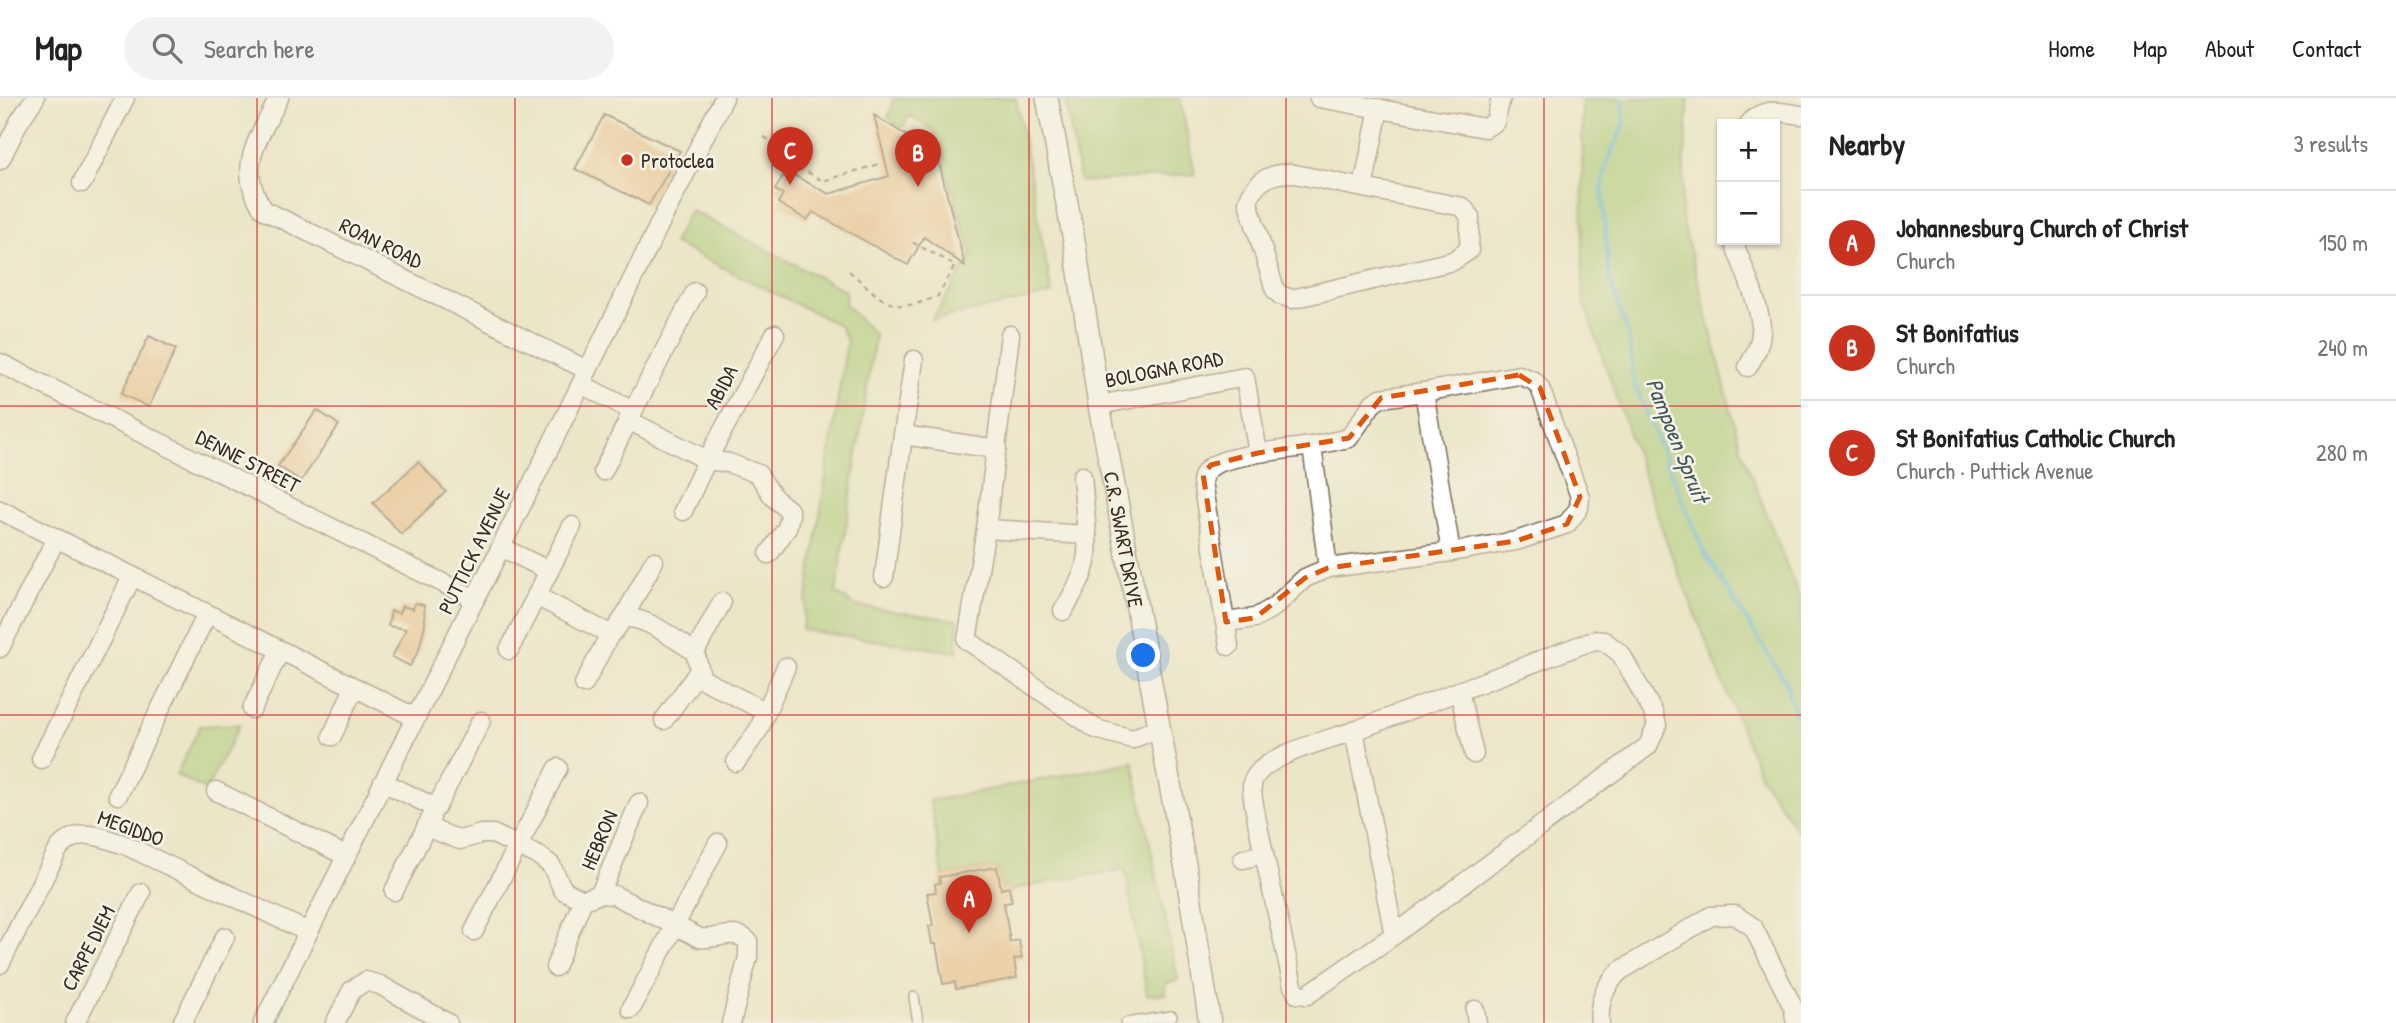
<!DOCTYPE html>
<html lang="en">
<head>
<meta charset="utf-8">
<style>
  :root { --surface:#fff; --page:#f2f2f2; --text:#222; --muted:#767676; --line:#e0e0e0; --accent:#c8321e }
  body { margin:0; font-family:"Patrick Hand",sans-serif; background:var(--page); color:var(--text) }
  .controls { position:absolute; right:21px; top:21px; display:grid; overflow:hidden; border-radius:0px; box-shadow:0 2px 5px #0004 }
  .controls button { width:63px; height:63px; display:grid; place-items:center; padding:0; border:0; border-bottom:2px solid var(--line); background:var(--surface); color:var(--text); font:35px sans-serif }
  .you { position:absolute; left:1144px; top:558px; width:24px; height:24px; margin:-18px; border:5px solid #fff; border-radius:50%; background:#1a73e8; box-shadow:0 0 0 10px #1a73e833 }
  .badge { display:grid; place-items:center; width:46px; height:46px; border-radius:50%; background:var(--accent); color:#fff; font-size:23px; font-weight:700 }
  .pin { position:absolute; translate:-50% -58px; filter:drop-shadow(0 2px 4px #0008) }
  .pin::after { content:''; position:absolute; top:37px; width:24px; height:21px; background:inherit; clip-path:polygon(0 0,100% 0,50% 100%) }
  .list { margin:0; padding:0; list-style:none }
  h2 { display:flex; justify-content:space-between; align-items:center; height:91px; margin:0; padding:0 28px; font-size:30px }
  h2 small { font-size:23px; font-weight:400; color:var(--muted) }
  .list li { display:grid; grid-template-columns:46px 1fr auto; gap:21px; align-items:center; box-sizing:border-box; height:105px; padding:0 28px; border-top:2px solid var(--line) }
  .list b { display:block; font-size:26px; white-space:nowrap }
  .list p { margin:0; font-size:23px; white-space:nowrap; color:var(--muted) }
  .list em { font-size:23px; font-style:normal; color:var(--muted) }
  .icon { flex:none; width:38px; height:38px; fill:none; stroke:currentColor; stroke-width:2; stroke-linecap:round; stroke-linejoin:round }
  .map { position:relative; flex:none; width:1801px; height:925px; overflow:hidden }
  header { display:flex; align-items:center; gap:42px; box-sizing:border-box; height:98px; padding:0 35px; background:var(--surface); border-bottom:2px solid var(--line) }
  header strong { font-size:33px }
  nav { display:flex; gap:38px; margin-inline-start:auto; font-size:24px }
  .search { width:490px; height:63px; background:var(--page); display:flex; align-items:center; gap:18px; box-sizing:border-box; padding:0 24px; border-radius:38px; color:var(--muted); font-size:26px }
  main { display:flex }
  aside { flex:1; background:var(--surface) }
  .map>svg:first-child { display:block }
  .green { fill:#a4c973; stroke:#707a48; stroke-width:2 }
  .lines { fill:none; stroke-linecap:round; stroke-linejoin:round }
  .stream { stroke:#51b3d0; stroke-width:4.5 }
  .building { fill:#e9ad70 }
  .service-casing { stroke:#796c5a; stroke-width:12 }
  .minor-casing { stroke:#796c5a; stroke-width:21 }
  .tertiary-casing { stroke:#796c5a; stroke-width:24 }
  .path { stroke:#796c5a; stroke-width:2.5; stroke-dasharray:5 5; stroke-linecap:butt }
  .service { stroke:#fff; stroke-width:9 }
  .minor { stroke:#fff; stroke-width:18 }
  .tertiary { stroke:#fff; stroke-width:21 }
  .marked { fill:none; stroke:#df570d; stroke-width:5; stroke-dasharray:14 9; stroke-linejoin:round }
  .grid { fill:none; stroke:#d62828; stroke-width:2; stroke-opacity:0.55 }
  .poi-dot { fill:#c8321e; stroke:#f7f3e8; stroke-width:2.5 }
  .labels { text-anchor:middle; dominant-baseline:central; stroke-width:5; stroke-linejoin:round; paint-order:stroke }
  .poi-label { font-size:21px; fill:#3b2a1e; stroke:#f7f3e8; text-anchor:start }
  .street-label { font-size:21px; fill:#3b2a1e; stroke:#f7f3e8 }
  .water-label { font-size:23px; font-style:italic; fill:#435a5c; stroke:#f7f3e8 }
</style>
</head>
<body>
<header>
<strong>Map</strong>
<div class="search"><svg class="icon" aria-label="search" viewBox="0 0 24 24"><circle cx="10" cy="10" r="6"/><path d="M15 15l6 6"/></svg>Search here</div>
<nav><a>Home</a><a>Map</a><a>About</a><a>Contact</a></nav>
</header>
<main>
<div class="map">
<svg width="1801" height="925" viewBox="0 0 1801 925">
  <rect width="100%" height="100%" fill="#f7f3e8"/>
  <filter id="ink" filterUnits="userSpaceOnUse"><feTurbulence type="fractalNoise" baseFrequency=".0143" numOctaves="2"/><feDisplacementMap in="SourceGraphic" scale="14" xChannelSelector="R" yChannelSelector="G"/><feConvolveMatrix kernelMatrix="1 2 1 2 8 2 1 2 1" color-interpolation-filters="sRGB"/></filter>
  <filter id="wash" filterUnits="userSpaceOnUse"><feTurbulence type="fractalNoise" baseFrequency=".00686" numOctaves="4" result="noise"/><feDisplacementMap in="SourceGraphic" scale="28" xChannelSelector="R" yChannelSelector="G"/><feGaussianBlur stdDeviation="1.57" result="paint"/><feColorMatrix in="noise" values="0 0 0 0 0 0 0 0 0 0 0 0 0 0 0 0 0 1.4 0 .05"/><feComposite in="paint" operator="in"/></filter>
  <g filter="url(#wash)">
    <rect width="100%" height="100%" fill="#ece6c9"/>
    <g class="green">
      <path d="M894,0H1016L1052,196L932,222L972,158L934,32L909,18L902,30L888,20Z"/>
      <path d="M1065,0H1180L1195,76L1080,84Z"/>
      <path d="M1582,0H1689L1681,117L1741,351L1801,504V731L1798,733L1761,679L1669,451L1583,202Z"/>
      <path d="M690,112L846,193L845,206L875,237L836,495L856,508L958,522L957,554L802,532L847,243L839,227L673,145Z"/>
      <path d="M240,626L206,692L176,677L200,628Z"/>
      <path d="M1133,664L1178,882L1165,886V896L1147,897L1125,771L1018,790L1010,795L1009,789L1001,791L997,769L943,778L930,703Z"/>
    </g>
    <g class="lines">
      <path class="stream" d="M1623,0L1624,27L1608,62L1602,88L1609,179L1628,235L1634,285L1704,454L1785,583L1801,633"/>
    </g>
    <g id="blocks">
      <g class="building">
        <path d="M604,17L680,53L649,107L575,71Z"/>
        <path d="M874,17L937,57L965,168L924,139L908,167L813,114L807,122L778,105L783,96L775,92L786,73L829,96L889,78Z"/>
        <path d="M149,238L176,251L149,309L121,296Z"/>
        <path d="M317,312L339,327L301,383L278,368Z"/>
        <path d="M418,364L446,394L401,436L373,405Z"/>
        <path d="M415,505L424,507L425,526L419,552L410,568L392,559L406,531L388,528L391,513L399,515L402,508L413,511Z"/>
        <path d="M997,769L1001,791L1009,789L1010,795L1012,804L1004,805L1010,844L1019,842L1022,860L1014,861L1017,880L956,891L955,884L943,886L936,846H932L929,828L933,827L927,795L936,794L935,786L940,785L939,779Z"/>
      </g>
    </g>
  </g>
  <g filter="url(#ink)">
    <use href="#blocks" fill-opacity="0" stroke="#796c5a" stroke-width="2"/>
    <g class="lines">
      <g class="service-casing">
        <g id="service">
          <path d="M914,899L918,925"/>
          <path d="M1126,925L1172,918"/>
        </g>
      </g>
      <g class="minor-casing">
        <g id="minor">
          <path d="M279,0C259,40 234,71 264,112L587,272"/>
          <path d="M1319,0L1485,30L1495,24L1501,0"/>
          <path d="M1749,26C1762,8 1781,14 1801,17"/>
          <path d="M0,62L19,24L35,0"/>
          <path d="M82,85L125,0"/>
          <path d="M1363,90L1290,75C1270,75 1254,84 1248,104L1275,192L1280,197L1292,201L1453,163L1469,152L1470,119L1463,109L1363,90L1379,10"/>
          <path d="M1733,142C1741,165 1762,210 1761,233C1761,246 1754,258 1748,269"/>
          <path d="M1010,237L986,431L967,542L1096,631L1132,641L1158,630"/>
          <path d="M914,262L903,337L997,351"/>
          <path d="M0,265L475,501"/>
          <path d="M581,286L633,313L695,194"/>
          <path d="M1424,294L1519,277L1534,283L1540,290L1580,399L1579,410L1567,426L1516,443L1451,454"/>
          <path d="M1099,307L1245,279L1258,355C1240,360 1204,361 1202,384L1229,548"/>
          <path d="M628,322L707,362L729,365L758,376L774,400L789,412L790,417L787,430L769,456"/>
          <path d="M1312,348L1349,340L1373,305L1381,300L1424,294L1451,454L1328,470"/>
          <path d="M603,373L633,313"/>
          <path d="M0,412L416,620"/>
          <path d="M683,413L707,362L775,236"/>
          <path d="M986,431L1087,437L1082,378"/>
          <path d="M501,449L549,473L572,428"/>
          <path d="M884,479L903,337"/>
          <path d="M536,498L610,536L615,532L623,521C643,515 678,544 695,554L702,581L766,614L759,631L736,664"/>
          <path d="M1063,513C1079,485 1090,471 1087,437"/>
          <path d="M623,521L654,463"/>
          <path d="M1226,524L1255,520L1274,509L1305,480L1328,470L1312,348L1258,355"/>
          <path d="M0,550L56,441"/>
          <path d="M509,552L549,473"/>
          <path d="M695,554L722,504"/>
          <path d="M584,586L610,536"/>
          <path d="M252,611L280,553"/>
          <path d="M766,614L786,569"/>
          <path d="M664,622L699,573"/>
          <path d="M1354,633L1459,593L1474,656"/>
          <path d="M332,638L354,590"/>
          <path d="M41,661L132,479"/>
          <path d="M383,684L436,710L481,623"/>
          <path d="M216,693L346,758"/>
          <path d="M118,697L207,516"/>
          <path d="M426,729L460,742L481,736H493L539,758L551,767L563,792L583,802L600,796L614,797L700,840C717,842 735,830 748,843V859L731,925"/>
          <path d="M1243,761L1264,756C1261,741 1251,701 1252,687C1256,658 1329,642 1354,633L1394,837L1307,897L1297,896L1293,888L1264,756"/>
          <path d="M394,793L431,720"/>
          <path d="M600,796L639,705"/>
          <path d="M474,833L558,670"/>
          <path d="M1394,837L1648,648L1657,627L1653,614L1621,556L1604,543L1594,542L1459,593"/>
          <path d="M0,866L59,750C80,727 100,739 125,747L308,834"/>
          <path d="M555,869L583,802"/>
          <path d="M631,911L718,745"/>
          <path d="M1475,912L1477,925"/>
          <path d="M75,925L141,795"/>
          <path d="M182,925L225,839"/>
          <path d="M263,925L501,449L663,119L724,0"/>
          <path d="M335,925L352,892L366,883L380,887L448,925"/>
          <path d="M1600,925C1598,904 1605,887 1620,873L1711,818L1735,817L1753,829L1793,909L1796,925"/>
        </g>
      </g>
      <g class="tertiary-casing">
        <g id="tertiary">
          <path id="s1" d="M1047,0L1075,148L1099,307L1186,772L1210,925"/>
        </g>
      </g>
      <g class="path">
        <path d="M764,39L779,47L780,58L823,83L879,66"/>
        <path d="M849,173C884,202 889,219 938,198L955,167L910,143"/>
      </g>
      <use href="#service" class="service"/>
      <use href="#minor" class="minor"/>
      <use href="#tertiary" class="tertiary"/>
    </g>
  </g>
  <path d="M0 0H1801V925H0ZM1519,277L1540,290L1580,399L1567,426L1516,443L1328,470L1305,480L1255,520L1226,524L1203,376L1211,367L1258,355L1349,340L1381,300Z" fill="#ece6c9" fill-opacity=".55" fill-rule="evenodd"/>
  <path class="marked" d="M1519,277L1540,290L1580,399L1567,426L1516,443L1328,470L1305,480L1255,520L1226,524L1203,376L1211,367L1258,355L1349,340L1381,300Z"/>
  <path class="grid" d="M257,0V925M515,0V925M772,0V925M1029,0V925M1286,0V925M1544,0V925M0,308H1801M0,617H1801"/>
  <circle class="poi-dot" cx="627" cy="62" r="7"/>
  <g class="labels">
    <g class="poi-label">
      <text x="641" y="62">Protoclea</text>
    </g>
    <g class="street-label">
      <text transform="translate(381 145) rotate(26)">ROAN ROAD</text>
      <text transform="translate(1164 271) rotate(-11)">BOLOGNA ROAD</text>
      <text transform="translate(721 289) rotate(-62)">ABIDA</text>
      <text transform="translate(248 363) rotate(27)">DENNE STREET</text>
      <text stroke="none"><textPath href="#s1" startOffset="448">C.R. SWART DRIVE</textPath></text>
      <text transform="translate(474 453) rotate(-64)">PUTTICK AVENUE</text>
      <text transform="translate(131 730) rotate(20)">MEGIDDO</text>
      <text transform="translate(599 742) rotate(-67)">HEBRON</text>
      <text transform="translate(88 850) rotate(-63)">CARPE DIEM</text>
    </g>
    <g class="water-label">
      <text transform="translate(1678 342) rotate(68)">Pampoen Spruit</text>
    </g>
  </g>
</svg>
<div class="controls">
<button>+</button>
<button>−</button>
</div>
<div class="you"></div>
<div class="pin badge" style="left:969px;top:835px">A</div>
<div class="pin badge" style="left:918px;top:89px">B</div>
<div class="pin badge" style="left:790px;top:87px">C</div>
</div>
<aside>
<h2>Nearby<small>3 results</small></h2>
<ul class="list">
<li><span class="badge">A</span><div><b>Johannesburg Church of Christ</b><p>Church</p></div><em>150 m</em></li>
<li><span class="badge">B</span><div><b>St Bonifatius</b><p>Church</p></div><em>240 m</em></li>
<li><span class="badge">C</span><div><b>St Bonifatius Catholic Church</b><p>Church · Puttick Avenue</p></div><em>280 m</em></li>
</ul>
</aside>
</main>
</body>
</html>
